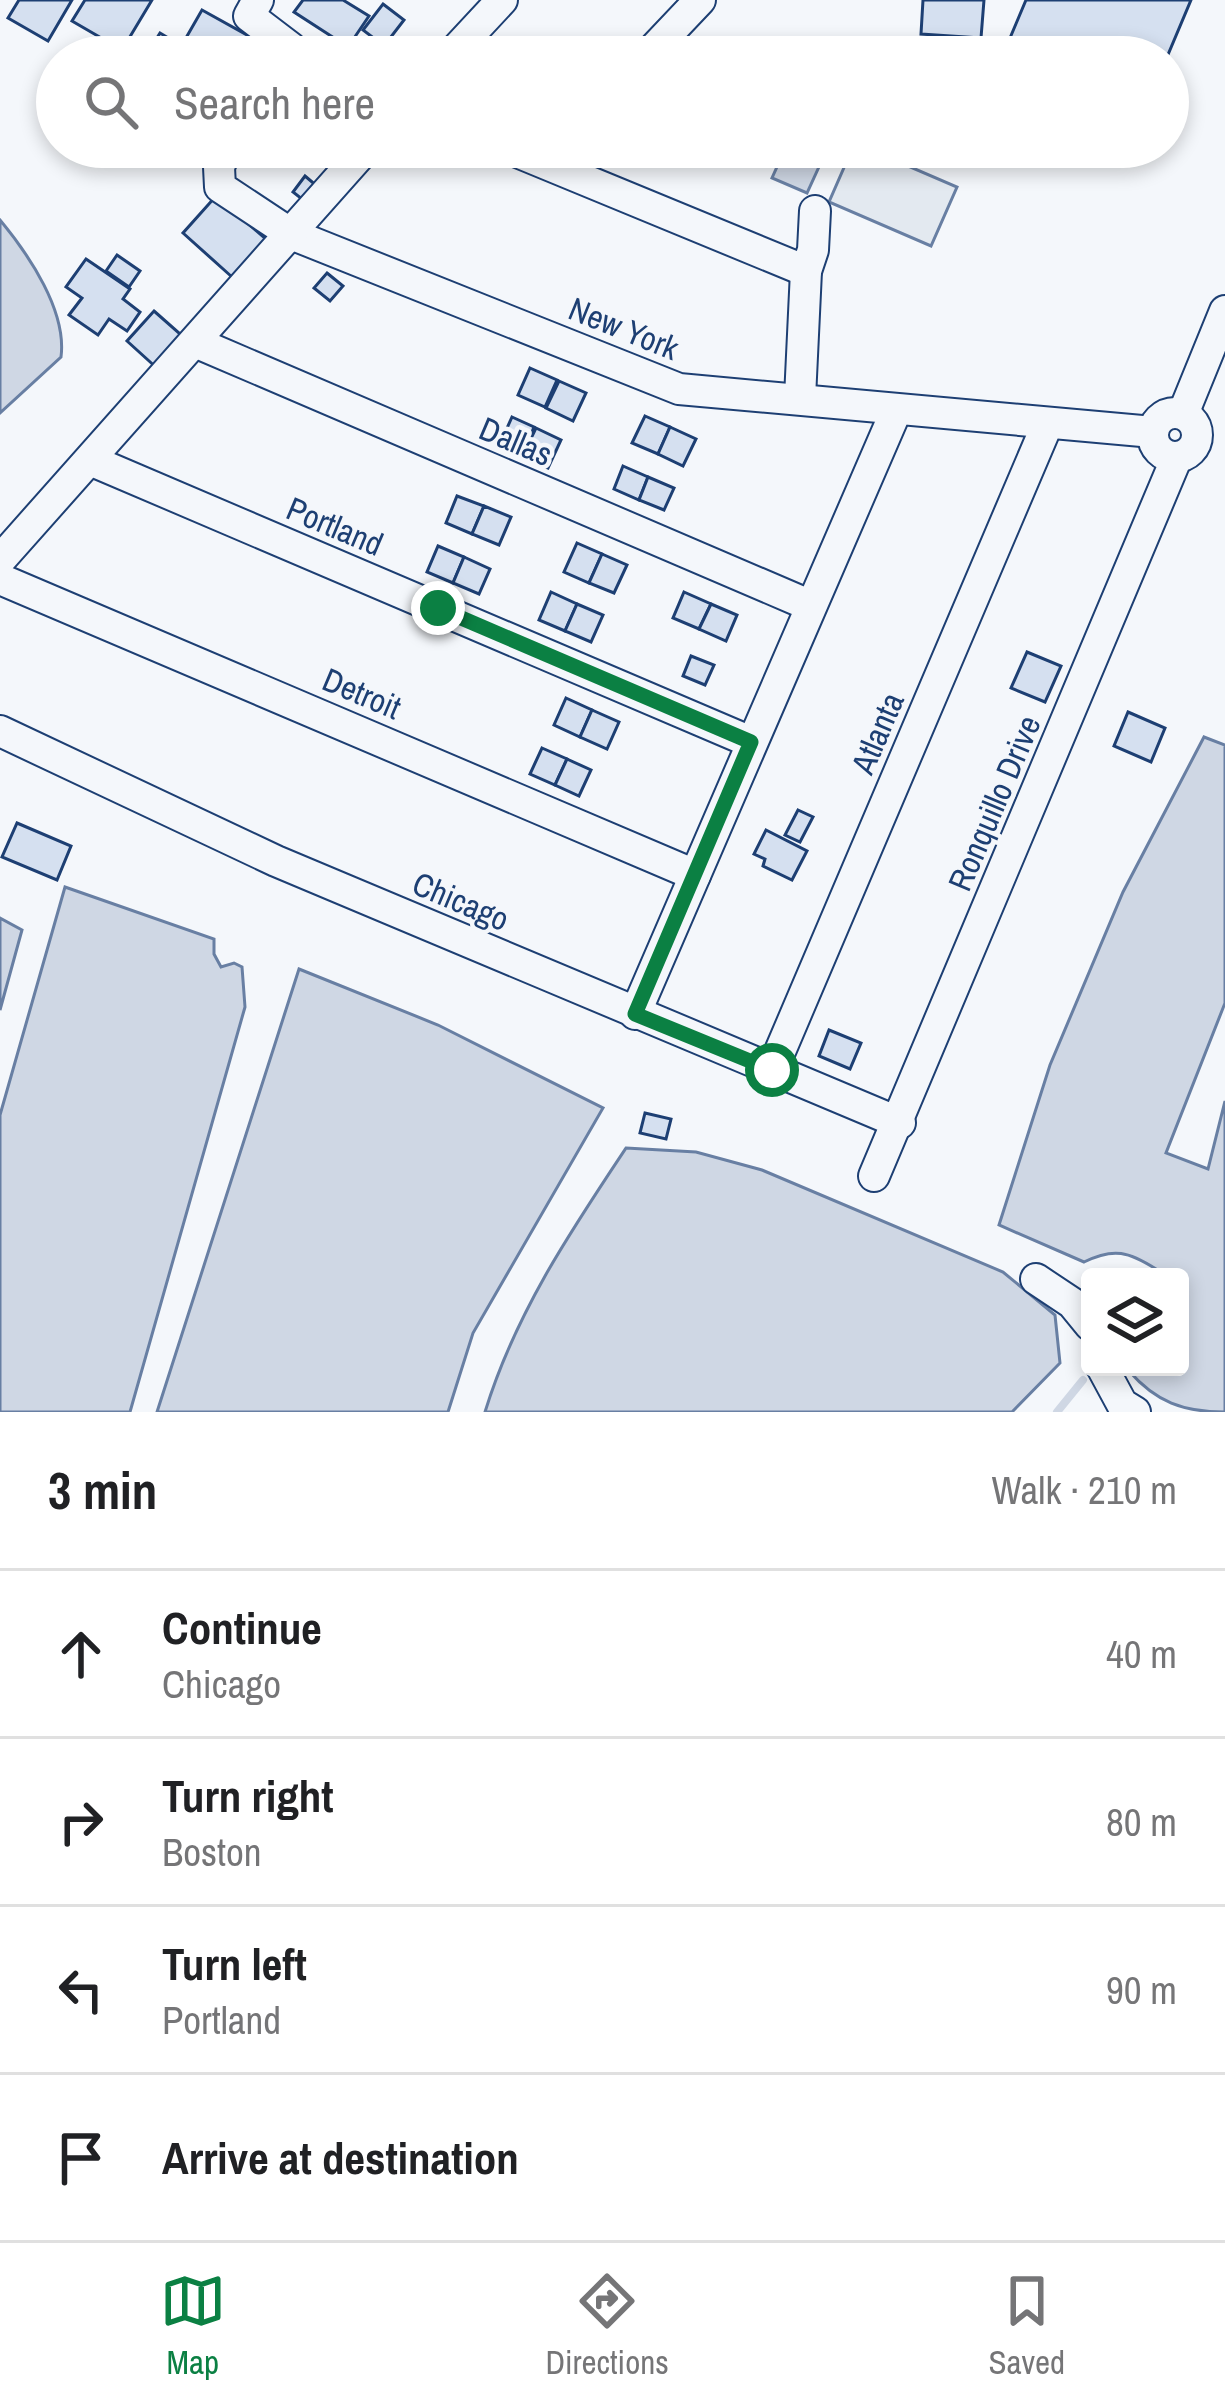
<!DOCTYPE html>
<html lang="en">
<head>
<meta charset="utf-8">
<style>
  :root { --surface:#fff; --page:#f6f6f6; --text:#202124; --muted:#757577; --line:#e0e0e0; --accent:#0b8043 }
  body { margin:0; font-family:"Archivo Narrow",sans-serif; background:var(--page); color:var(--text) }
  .controls { position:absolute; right:36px; bottom:36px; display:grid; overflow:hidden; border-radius:12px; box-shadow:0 6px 18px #0003 }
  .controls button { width:108px; height:108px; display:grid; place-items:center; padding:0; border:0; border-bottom:3px solid var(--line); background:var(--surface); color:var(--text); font:60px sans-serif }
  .stop { position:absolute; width:36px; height:36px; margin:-27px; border:9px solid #0b8043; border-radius:50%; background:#fff }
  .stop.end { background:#0b8043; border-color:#fff; box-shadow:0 3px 12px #0008 }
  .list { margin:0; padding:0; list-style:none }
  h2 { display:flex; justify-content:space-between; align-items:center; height:156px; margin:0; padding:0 48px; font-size:51px }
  h2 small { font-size:39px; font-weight:400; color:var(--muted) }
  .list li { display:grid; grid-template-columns:78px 1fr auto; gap:36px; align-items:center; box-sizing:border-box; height:168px; padding:0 48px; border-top:3px solid var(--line) }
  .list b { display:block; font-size:45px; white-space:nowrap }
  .list p { margin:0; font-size:39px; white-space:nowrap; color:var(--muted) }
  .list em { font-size:39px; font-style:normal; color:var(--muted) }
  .icon { flex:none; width:66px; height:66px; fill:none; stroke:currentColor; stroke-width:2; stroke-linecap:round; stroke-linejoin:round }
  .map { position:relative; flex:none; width:1225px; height:1412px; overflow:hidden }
  .search { position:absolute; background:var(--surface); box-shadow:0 6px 18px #0003; left:36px; right:36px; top:36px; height:132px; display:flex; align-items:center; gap:30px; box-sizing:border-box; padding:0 42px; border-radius:66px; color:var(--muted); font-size:45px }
  .sheet { height:828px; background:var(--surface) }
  nav { display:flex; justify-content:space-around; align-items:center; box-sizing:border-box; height:168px; border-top:3px solid var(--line); background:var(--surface); font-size:33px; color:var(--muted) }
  nav a { display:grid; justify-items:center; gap:6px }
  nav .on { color:var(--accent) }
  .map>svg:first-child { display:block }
  .green { fill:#e3e9f0; stroke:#687fa3; stroke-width:3 }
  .water { fill:#cfd7e4; stroke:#687fa3; stroke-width:3 }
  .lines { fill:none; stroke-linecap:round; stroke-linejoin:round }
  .stream { stroke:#cfd7e4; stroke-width:8 }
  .building { fill:#d5e0f0; stroke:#1d3f73; stroke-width:3 }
  .minor-casing { stroke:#1d3f73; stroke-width:34 }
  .minor { stroke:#f4f7fb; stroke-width:30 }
  .route { stroke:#0b8043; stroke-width:15 }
  .labels { text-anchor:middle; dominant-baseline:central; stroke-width:9; stroke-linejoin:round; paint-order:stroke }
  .street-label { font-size:33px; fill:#1d3f73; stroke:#f4f7fb }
</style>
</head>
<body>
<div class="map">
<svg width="1225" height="1412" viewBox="0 0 1225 1412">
  <rect width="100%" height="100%" fill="#f4f7fb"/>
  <path class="green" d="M853,147H864L957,187L931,246L829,202Z"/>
  <g class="water">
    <path d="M786,147H828L807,193L772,178Z"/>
    <path d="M0,220C29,255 67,311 61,357L0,413Z"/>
    <path d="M1204,737L1225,745V1003L1166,1153L1208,1169L1225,1101V1412C1183,1412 1156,1402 1129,1371L1130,1367H1180V1277H1152L1156,1269C1129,1252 1114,1247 1084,1262L999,1225L1050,1065L1123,892Z"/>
    <path d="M65,887L214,939V954L221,967L234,963L242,967L245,1007L130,1412H0V1115Z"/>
    <path d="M0,918L22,930L0,1010Z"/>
    <path d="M299,969L438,1025L603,1108L473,1333L448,1412H157Z"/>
    <path d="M626,1148L696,1152L762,1170L1003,1272L1055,1315L1060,1363L1012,1412H485C515,1314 570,1232 626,1148Z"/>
  </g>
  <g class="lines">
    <path class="stream" d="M1057,1412L1083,1380"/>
  </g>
  <g class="building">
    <path d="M19,0H72L48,41L8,18Z"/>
    <path d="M85,0H152L122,50L72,21Z"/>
    <path d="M303,0H343L369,16L348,47L294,12Z"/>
    <path d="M923,0H984L981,38L921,34Z"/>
    <path d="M1026,0H1191L1167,57H1002Z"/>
    <path d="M383,4L404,20L384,46L363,30Z"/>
    <path d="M202,10L272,49L268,57H175Z"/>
    <path d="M160,33L175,42L167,57L150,49Z"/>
    <path d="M758,147H776L772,166L755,162Z"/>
    <path d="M305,176L324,192L312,207L293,192Z"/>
    <path d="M216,196L266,239L232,277L183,233Z"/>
    <path d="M117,255L140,271L129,287L106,271Z"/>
    <path d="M86,259L130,289L123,299L140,312L127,331L109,319L98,335L69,315L82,298L66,287Z"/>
    <path d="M327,273L343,286L330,301L314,288Z"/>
    <path d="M154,311L187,340L159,370L127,341Z"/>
    <path d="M530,368L557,380L545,407L518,395Z"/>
    <path d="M559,381L586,393L573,421L546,408Z"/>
    <path d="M645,416L670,427L658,454L632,443Z"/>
    <path d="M512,417L534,427L522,456L499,446Z"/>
    <path d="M670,427L696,439L683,466L658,454Z"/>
    <path d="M536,428L561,440L548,468L522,457Z"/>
    <path d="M623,466L648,477L639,500L614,489Z"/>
    <path d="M648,477L674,488L664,510L639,500Z"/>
    <path d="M457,496L484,506L472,534L446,523Z"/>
    <path d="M484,506L511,517L499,545L472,534Z"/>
    <path d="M577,543L602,554L589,583L564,572Z"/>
    <path d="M438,546L464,557L453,583L427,572Z"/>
    <path d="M602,554L627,565L614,593L589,583Z"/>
    <path d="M464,557L490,569L479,594L453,583Z"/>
    <path d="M551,592L577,604L565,631L539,620Z"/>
    <path d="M684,592L711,604L699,629L673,618Z"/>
    <path d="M577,604L603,615L591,642L565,631Z"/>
    <path d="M711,604L737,615L726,641L699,629Z"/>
    <path d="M1027,652L1061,666L1045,702L1011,688Z"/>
    <path d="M691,656L714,665L705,685L683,676Z"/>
    <path d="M566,698L592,710L580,737L554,725Z"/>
    <path d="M592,710L619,722L607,749L580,737Z"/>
    <path d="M1128,712L1165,728L1151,762L1114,746Z"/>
    <path d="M542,748L567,759L555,785L530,774Z"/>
    <path d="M567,759L591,770L579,796L555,785Z"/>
    <path d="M798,810L813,817L800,842L785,835Z"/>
    <path d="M17,823L71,846L57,880L2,857Z"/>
    <path d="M766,830L807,851L792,880L763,866L765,859L754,854Z"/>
    <path d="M829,1030L861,1043L850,1069L819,1056Z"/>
    <path d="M645,1113L671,1119L666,1139L640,1133Z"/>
  </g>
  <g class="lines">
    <g class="minor-casing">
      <g id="minor">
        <path d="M258,0L249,16L291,48L286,57"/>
        <path d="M449,57L502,0"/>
        <path d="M646,57L700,0"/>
        <path d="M227,147L219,167L220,187L291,234L679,389L1153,432"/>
        <path d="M505,147L806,271"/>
        <path d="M195,342L809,605"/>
        <path d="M800,398L806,271L813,250L815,211"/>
        <circle cx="1175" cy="435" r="22"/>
        <path d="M1183,414L1225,311"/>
        <path d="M90,460L751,742"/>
        <path d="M0,560L367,147"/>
        <path d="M0,579L695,875"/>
        <path d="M0,731L276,861L900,1123"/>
        <path d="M635,1014L896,411"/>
        <path d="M772,1070L1047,425"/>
        <path d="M874,1176L1177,457"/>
        <path d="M1036,1279L1072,1303L1090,1325"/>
        <path d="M1102,1367L1122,1404L1135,1412"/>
      </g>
    </g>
    <use href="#minor" class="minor"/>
  </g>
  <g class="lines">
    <path class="route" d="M438,608L751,742L635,1014L772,1070"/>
  </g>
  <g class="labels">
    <g class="street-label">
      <text transform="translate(624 328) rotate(22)">New York</text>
      <text transform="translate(516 441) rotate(23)">Dallas</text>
      <text transform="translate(335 526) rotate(23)">Portland</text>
      <text transform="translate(362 693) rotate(23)">Detroit</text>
      <text transform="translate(877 733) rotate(-67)">Atlanta</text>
      <text transform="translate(994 803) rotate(-67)">Ronquillo Drive</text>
      <text transform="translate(461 901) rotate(23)">Chicago</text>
    </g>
  </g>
</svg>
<div class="controls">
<button><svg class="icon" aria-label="layers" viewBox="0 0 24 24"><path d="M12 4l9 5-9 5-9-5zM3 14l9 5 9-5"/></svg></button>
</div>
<div class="stop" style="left:772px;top:1070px"></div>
<div class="stop end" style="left:438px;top:608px"></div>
<div class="search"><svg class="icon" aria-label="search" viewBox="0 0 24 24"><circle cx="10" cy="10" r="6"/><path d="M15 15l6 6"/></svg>Search here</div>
</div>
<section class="sheet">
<h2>3 min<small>Walk · 210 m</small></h2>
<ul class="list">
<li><svg class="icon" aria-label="ahead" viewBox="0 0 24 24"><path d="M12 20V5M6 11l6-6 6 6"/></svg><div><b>Continue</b><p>Chicago</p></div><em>40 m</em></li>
<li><svg class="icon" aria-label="right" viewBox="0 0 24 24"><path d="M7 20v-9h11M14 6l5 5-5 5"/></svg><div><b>Turn right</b><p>Boston</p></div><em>80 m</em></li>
<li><svg class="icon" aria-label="left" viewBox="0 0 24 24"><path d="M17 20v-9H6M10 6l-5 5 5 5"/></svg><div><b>Turn left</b><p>Portland</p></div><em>90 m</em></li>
<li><svg class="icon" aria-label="arrive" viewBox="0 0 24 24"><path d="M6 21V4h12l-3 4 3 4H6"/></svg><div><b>Arrive at destination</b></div></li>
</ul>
</section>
<nav>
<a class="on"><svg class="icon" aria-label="map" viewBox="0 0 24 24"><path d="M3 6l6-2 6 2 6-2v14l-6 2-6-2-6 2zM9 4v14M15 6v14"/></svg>Map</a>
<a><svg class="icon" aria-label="directions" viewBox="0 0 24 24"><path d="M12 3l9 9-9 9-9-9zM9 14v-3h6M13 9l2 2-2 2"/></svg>Directions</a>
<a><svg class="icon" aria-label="saved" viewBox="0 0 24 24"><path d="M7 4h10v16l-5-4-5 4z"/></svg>Saved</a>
</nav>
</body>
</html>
